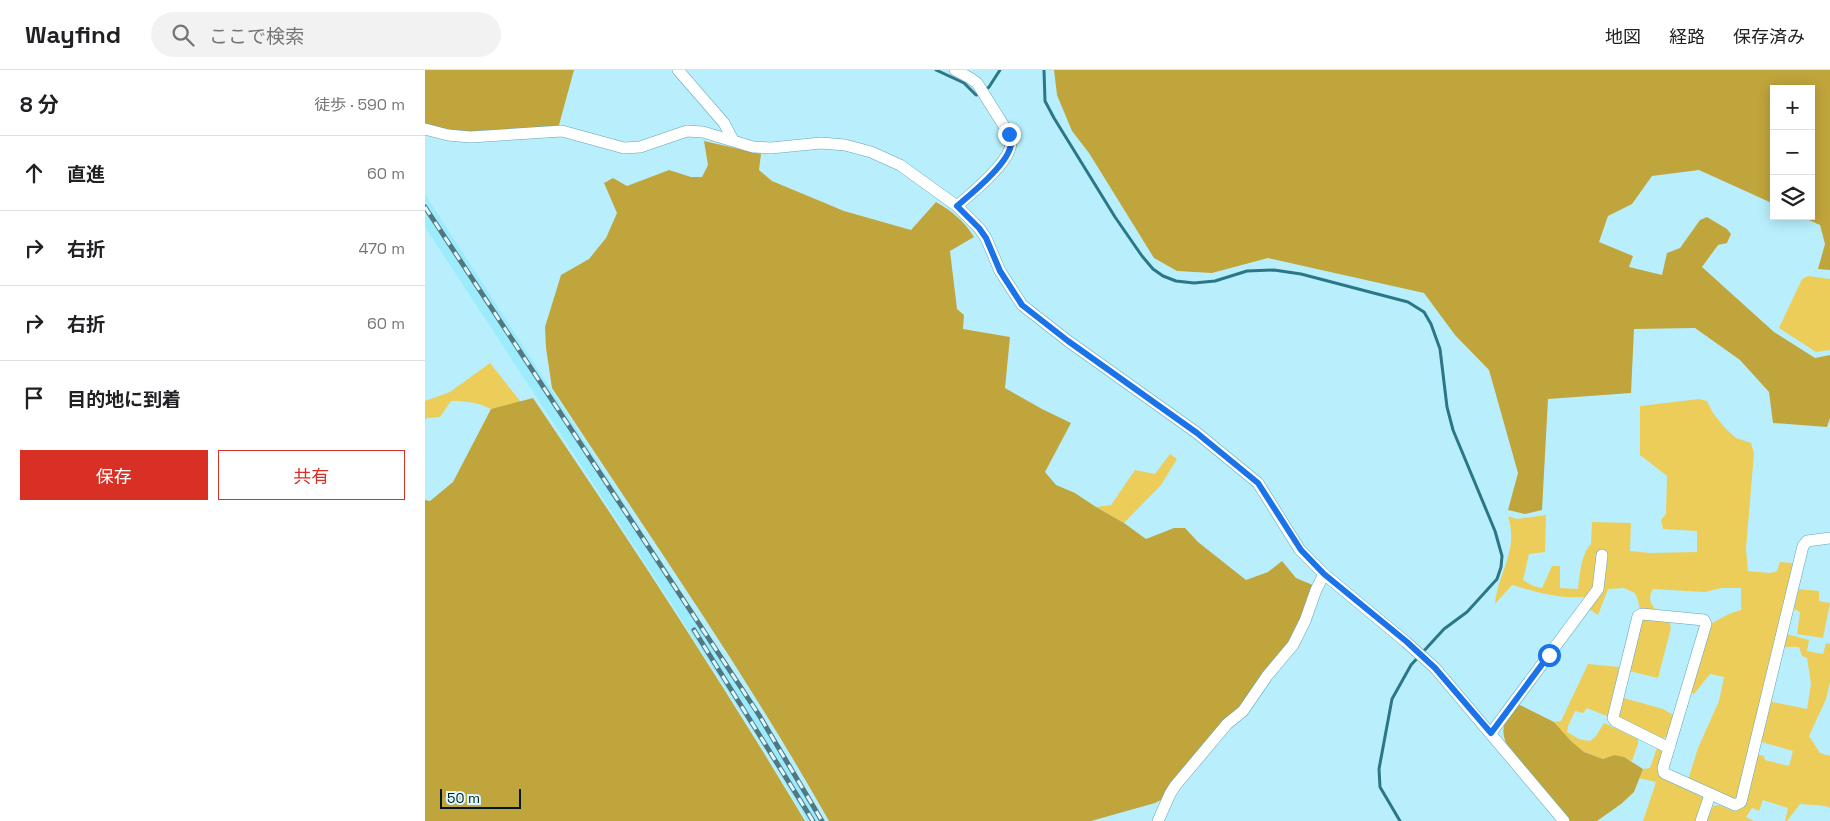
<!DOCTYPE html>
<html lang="ja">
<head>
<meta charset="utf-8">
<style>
  :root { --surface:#fff; --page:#f2f2f2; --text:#202124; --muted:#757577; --line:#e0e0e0; --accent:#d93025 }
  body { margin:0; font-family:"Space Grotesk","Noto Sans JP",sans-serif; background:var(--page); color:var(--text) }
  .controls { position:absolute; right:15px; top:15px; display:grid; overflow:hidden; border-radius:0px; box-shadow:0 2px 12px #0003 }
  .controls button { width:45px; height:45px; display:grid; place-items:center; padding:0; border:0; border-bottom:1px solid var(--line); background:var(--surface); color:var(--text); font:25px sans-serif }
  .scale { position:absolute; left:15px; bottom:12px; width:81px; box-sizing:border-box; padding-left:5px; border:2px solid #00191f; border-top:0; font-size:14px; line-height:18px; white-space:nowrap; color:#00191f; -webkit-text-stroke:4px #dcf7fd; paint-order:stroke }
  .stop { position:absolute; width:15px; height:15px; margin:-11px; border:4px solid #1a73e8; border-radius:50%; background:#fff }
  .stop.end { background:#1a73e8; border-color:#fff; box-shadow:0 1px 5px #0008 }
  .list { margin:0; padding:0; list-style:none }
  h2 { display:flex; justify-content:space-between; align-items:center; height:65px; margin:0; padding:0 20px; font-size:21px }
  h2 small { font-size:16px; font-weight:400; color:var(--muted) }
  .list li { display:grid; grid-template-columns:32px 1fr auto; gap:15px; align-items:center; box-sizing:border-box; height:75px; padding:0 20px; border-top:1px solid var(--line) }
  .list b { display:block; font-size:19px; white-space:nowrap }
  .list em { font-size:16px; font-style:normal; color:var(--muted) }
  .actions { display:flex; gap:10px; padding:15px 20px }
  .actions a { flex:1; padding:11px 0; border:1px solid var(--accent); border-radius:0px; text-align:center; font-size:18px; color:var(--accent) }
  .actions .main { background:var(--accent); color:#fff }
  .icon { flex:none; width:28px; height:28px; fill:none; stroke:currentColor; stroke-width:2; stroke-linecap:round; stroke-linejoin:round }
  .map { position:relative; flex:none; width:1405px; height:751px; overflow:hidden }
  header { display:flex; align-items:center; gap:30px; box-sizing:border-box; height:70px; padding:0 25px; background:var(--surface); border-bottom:1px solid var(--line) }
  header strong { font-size:24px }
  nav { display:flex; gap:28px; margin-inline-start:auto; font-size:18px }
  .search { width:350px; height:45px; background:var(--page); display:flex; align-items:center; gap:12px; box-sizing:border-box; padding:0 18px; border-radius:28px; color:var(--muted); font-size:19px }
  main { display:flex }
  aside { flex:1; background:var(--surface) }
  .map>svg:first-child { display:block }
  .built { fill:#9cecfe }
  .green { fill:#eccd5a }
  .forest { fill:#c0a53d }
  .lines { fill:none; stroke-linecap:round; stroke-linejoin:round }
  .stream { stroke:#2b7787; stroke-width:3 }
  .street-casing { stroke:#62a5b5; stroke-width:12 }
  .street { stroke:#fff; stroke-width:11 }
  .rail-casing { stroke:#517780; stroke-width:5 }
  .rail { stroke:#dcf7fd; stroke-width:3; stroke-dasharray:9; stroke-linecap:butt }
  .route { stroke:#1a73e8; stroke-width:6 }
</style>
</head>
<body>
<header>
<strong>Wayfind</strong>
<div class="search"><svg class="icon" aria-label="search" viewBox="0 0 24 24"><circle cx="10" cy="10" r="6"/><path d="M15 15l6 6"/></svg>ここで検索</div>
<nav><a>地図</a><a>経路</a><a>保存済み</a></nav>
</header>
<main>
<aside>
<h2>8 分<small>徒歩 · 590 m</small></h2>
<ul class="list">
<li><svg class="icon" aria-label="ahead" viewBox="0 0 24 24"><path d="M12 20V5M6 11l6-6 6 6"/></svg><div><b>直進</b></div><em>60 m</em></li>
<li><svg class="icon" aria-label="right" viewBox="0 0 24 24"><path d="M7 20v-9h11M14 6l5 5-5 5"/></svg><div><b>右折</b></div><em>470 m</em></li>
<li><svg class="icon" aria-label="right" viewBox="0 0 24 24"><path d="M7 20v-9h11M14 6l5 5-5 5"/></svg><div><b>右折</b></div><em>60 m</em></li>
<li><svg class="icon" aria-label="arrive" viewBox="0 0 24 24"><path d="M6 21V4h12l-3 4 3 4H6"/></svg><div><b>目的地に到着</b></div></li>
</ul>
<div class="actions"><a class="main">保存</a><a>共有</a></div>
</aside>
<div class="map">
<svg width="1405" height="751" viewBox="0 0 1405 751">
  <rect width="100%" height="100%" fill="#b9effc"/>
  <path class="built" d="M0,124L357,678L399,751H382L343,684L220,493L0,157Z"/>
  <g class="green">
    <path d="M1383,206L1405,209V280L1391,282L1354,258L1377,209Z"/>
    <path d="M65,293L96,332L66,339C53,332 40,331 26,331L15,347L2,348L0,350V331L25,322Z"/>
    <path d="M1274,329L1282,331L1288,343L1300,358L1311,368L1326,373L1329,383L1321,479L1323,501L1345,503L1352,501L1355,492L1368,493L1312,729L1306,730L1263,710L1273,678L1294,631L1299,607L1285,604L1269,624L1266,622L1287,553L1304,544L1316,540V518H1296L1280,522L1228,519C1219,534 1233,542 1244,550L1246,558L1233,608L1204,601C1210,577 1222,546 1210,523L1199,518L1183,519L1173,545L1164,539L1160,527C1135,529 1111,522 1087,515L1070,534C1073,502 1094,482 1083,446L1092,449L1121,445L1120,482L1104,484L1098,510L1108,516L1117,518L1127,496H1135V518L1153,519C1155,504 1156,484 1166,474L1167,452L1206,453L1205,481L1225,483L1272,482V461L1238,459L1236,450L1241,444L1242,406L1215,385V336Z"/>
    <path d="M745,384L752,389L736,415L699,453L671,437L686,435L710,400L730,404Z"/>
    <path d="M1374,519L1394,521V531L1405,533L1398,568L1372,564L1375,542L1369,539Z"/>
    <path d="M1361,564L1384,570L1382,581L1398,584L1401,573L1405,574V612L1401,629L1384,666L1395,683L1405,686V738L1400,736L1375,734L1362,751H1360L1363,738L1338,730L1334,741L1327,738L1321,747L1329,751H1282L1288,736L1294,735L1308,741L1318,736L1331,684L1339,686L1340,690L1364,696L1368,681L1333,671L1343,631L1382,639L1386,614L1382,588L1377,586L1374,577H1357Z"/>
    <path d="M1163,594L1194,597L1184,647L1162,638L1158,643L1150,641L1143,656L1142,662L1154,669L1165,671L1171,666L1179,653L1213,669V674L1207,691L1189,685L1178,689L1159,682L1146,671L1129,652L1136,651Z"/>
    <path d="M1199,628L1238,639L1248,645L1242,666L1236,670L1196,651L1194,646Z"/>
    <path d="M1232,678L1238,682L1233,701L1234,706L1277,727L1279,732L1272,751H1218L1231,712L1214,708L1218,699L1225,698Z"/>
  </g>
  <g class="forest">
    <path d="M0,0H149L134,55L127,59C82,62 44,66 0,55Z"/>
    <path d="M629,0H1405V200L1393,199L1400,174L1395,155L1375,146H1386V19H1349V134L1274,100L1227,106L1207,134L1183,146L1174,172L1208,186L1204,197L1237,205L1242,183L1255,178L1275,150L1282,147L1302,159L1306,164L1302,173L1293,175L1277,197L1349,262L1390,288L1405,285V348L1402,357L1348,353L1344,322L1315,290L1270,258L1209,259L1206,323L1123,329L1117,440L1100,444L1083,440L1093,403L1064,300L1030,265L999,223L843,188L787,203L752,201L729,188L664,83L647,61L632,25Z"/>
    <path d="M279,71L336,84L334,100L347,111L419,141L486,160L511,132C527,141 539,151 549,167L525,181L532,239L539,245L538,259L585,267L580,318L617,339L646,353L620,402L631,415L650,423L671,437L699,453L721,469L749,458H760L773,472L821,510L843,502L857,491L871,508L890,516L865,572L816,639L758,702L736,730L730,733L666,751H404C320,602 221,461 127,318L121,278L120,257L136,205L164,189L181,168L192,143L179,113L188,108L202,116L244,100L266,107H277L283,95Z"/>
    <path d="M108,328C202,467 294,607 380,751H0V430L5,431L28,412L66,339Z"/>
    <path d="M1093,634L1129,652L1146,671L1159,682L1178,689L1189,685L1199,687L1218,699L1209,722L1196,734L1179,746L1172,751H1144L1081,673C1074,655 1082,649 1093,634Z"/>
  </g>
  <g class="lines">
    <g class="stream">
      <path d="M511,0L539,13L551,25L555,24"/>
      <path d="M619,0L620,31L629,48L690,147L717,186L728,199L738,206L751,211L769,213L790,211L822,201L849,200L876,204L983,232L999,242L1006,254L1015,279L1022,337L1028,360L1070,461L1077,486L1076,497L1072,509L1042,542L1019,559L986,595L967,629L954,699L955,717L975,751"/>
      <path d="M560,20L564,17L575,0"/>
    </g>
    <g class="street-casing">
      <g id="street">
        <path d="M253,0L299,53L308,70"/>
        <path d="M530,0L545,8L552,13L584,64C585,67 586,69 586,72C587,91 546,124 532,136"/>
        <path d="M0,59L23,65L45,67L137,61L199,78L215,77L262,61L278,62L328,77L346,78L396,73L420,75L446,82L475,95L532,136L554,158L561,168L575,201L597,235L643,271L772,363L833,413L875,480L899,504L981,572L1010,598L1139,751"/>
        <path d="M1217,544L1279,550L1281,554L1244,678L1190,651L1188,648L1213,546Z"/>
        <path d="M1066,663L1173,519L1177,485"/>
        <path d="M1244,678L1238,698L1239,703L1310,735L1316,732L1378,476L1382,471L1405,468"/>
        <path d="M733,751L745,724L750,716L802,654L818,641L842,606L868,575L880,551L891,520L899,504"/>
        <path d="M1276,751L1285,725"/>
      </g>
    </g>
    <use href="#street" class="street"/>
    <g class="rail-casing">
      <g id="rail">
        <path d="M0,137L334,645L397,751"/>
        <path d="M269,560L388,751"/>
      </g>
    </g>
    <use href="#rail" class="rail"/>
  </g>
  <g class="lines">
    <path class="route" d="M584,64C585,67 586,69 586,72C587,91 546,124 532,136L554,158L561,168L575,201L597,235L643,271L772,363L833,413L876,480L899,504L982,572L1010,598L1066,663L1124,585"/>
  </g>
</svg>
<div class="controls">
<button>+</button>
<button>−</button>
<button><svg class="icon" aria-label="layers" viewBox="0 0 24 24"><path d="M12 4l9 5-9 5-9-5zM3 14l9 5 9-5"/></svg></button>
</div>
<div class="scale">50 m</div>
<div class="stop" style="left:1124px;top:585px"></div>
<div class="stop end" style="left:584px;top:64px"></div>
</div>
</main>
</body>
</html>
